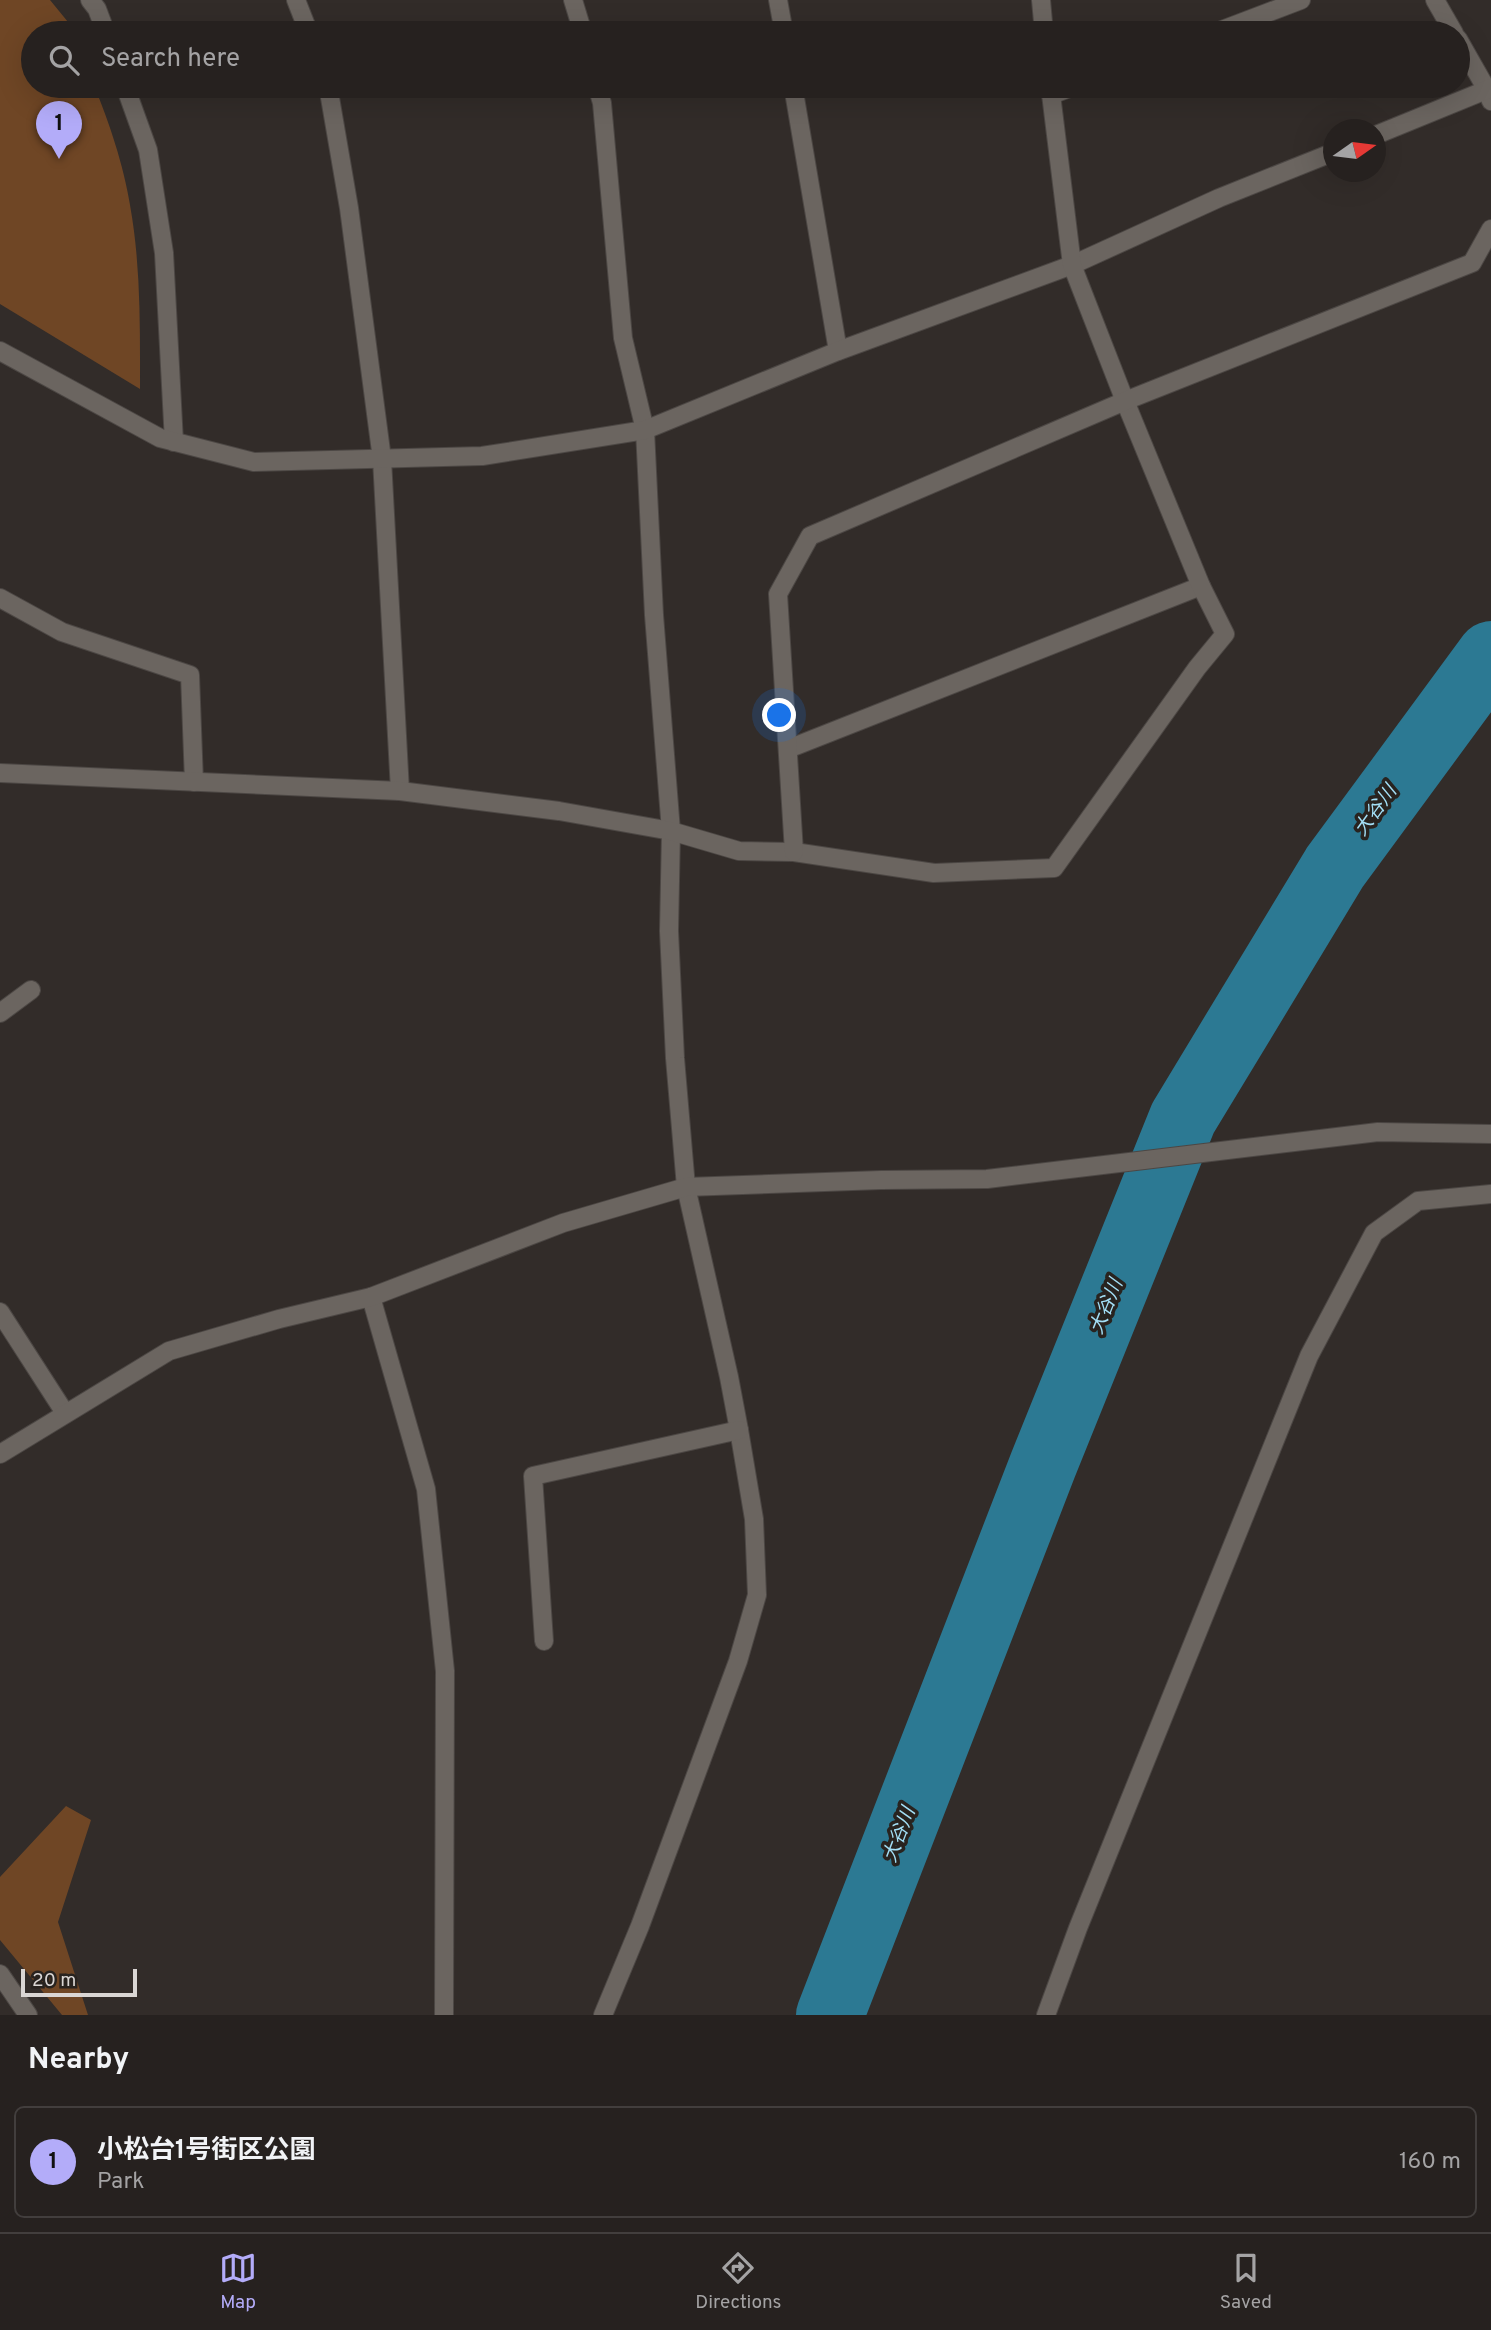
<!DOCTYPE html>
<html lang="en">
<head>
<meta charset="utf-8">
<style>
  :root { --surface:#26211f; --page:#322e2c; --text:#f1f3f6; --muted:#a4a3a4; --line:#423e3d; --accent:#b3acf9 }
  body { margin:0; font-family:Overpass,"Noto Sans JP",sans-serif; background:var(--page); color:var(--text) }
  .compass { position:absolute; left:1323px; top:119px; width:63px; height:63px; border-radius:50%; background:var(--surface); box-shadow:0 7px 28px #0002; rotate:76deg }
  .scale { position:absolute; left:21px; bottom:18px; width:116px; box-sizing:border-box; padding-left:7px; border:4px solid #dad6d4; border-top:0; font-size:19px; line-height:24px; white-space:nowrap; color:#dad6d4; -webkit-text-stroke:5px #28231f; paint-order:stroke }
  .you { position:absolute; left:780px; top:716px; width:24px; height:24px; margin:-18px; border:5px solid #fff; border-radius:50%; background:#1a73e8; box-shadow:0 0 0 10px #1a73e833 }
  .badge { display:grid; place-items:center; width:46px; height:46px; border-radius:50%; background:var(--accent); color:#111; font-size:23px; font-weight:700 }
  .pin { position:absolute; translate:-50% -58px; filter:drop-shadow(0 2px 4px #0008) }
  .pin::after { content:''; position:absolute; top:37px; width:24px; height:21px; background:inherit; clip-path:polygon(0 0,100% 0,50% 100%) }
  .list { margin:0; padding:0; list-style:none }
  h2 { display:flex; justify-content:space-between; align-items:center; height:91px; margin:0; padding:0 28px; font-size:30px }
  h2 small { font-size:23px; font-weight:400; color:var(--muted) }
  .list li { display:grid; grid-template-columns:46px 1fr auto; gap:21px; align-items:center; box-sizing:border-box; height:112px; margin:0 14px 14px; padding:0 14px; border:2px solid var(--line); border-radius:10px }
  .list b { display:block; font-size:26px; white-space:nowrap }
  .list p { margin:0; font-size:23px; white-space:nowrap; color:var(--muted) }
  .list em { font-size:23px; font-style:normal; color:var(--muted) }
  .icon { flex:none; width:38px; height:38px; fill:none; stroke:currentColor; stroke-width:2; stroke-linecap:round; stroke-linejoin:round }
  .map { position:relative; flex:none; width:1491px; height:2015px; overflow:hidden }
  .search { position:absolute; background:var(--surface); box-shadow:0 7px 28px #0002; left:21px; right:21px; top:21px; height:77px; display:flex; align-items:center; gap:18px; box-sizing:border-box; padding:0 24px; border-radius:38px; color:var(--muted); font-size:26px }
  .sheet { height:217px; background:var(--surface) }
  nav { display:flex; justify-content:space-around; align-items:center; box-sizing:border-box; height:98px; border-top:2px solid var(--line); background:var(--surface); font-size:19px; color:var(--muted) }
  nav a { display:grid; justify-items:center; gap:4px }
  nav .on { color:var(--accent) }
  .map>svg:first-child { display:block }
  .green { fill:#6f4625 }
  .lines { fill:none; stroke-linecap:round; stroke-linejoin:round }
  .river { stroke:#2c7993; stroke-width:68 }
  .minor-casing { stroke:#4c4744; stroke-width:20 }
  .minor { stroke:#6b6560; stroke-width:18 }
  .labels { text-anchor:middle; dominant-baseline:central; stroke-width:7; stroke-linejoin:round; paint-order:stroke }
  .water-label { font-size:19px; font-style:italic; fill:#a3dff6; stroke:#28231f }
</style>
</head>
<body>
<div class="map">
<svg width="1491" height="2015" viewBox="0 0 1491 2015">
  <rect width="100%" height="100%" fill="#322c29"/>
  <g class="green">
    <path d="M0,0H50L68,22L72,33H33V86H94C109,121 124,167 130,205C141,266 140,328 140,389L0,304Z"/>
    <path d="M66,1806L91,1820L58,1922L88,2015H62L0,1940V1877Z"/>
  </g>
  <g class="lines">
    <path class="river" d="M830,2015L1043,1465L1183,1118L1335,867L1491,655"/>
    <g class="minor-casing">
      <g id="minor">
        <path d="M90,0L97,9L106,33"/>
        <path d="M296,0L309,33"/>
        <path d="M573,0L583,33"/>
        <path d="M778,0L784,33"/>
        <path d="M1041,0L1044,33"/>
        <path d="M1435,0L1454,33"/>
        <path d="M1214,33L1301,0"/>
        <path d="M1458,39L1487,90L1491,101"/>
        <path d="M125,86L148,150L164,253L174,442"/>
        <path d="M328,86L349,208L382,459L400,791"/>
        <path d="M597,86L602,103L623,338L645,430L654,615L671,831L669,931L675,1058L686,1187L729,1377L739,1430L754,1519L757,1595L738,1661L640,1926L603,2015"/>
        <path d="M793,86L838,351"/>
        <path d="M1051,95L1075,86"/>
        <path d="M1376,135L1491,88"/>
        <path d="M0,351L160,438L254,462L482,456L645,430L838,351L1072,265L1219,198L1334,152"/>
        <path d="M0,598L62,632L190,675L194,782"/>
        <path d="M788,749L1201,586"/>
        <path d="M0,773L400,791L559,811L671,831L739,851L794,852L934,873L1054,868L1197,668L1225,634L1201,586L1125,401L1072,265L1050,86"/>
        <path d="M794,852L778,594L810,536L1125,401L1472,263L1491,229"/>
        <path d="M0,1013L31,990"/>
        <path d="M371,1297L426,1489L445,1671L444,2015"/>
        <path d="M0,1312L65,1413"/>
        <path d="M0,1454L169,1351L279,1319L371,1297L563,1223L686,1187L881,1180L987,1179L1378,1132L1491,1134"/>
        <path d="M544,1641L533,1476L739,1430"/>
        <path d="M0,1974L28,2015"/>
        <path d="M1046,2015L1078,1928L1309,1356L1374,1233L1418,1201L1491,1194"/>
      </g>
    </g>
    <use href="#minor" class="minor"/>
  </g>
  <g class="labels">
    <g class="water-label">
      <text transform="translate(1376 811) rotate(-54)">大谷川</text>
      <text transform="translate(1107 1307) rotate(-68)">大谷川</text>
      <text transform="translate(900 1835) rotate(-69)">大谷川</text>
    </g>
  </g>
</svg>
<svg class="compass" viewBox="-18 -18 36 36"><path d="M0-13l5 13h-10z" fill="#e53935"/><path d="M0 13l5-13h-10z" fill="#a4a3a4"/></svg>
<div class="scale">20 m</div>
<div class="you"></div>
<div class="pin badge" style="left:59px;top:159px">1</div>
<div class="search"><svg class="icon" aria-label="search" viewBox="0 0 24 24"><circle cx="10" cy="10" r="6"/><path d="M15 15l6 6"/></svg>Search here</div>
</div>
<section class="sheet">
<h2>Nearby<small></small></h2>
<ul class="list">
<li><span class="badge">1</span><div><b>小松台1号街区公園</b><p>Park</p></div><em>160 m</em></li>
</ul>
</section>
<nav>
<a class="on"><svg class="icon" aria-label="map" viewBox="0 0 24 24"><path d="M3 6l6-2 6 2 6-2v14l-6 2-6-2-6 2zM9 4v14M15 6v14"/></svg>Map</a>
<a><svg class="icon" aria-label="directions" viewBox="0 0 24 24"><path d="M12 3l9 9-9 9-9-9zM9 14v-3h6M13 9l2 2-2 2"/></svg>Directions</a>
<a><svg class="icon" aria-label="saved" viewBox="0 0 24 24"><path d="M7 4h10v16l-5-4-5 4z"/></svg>Saved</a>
</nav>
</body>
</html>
